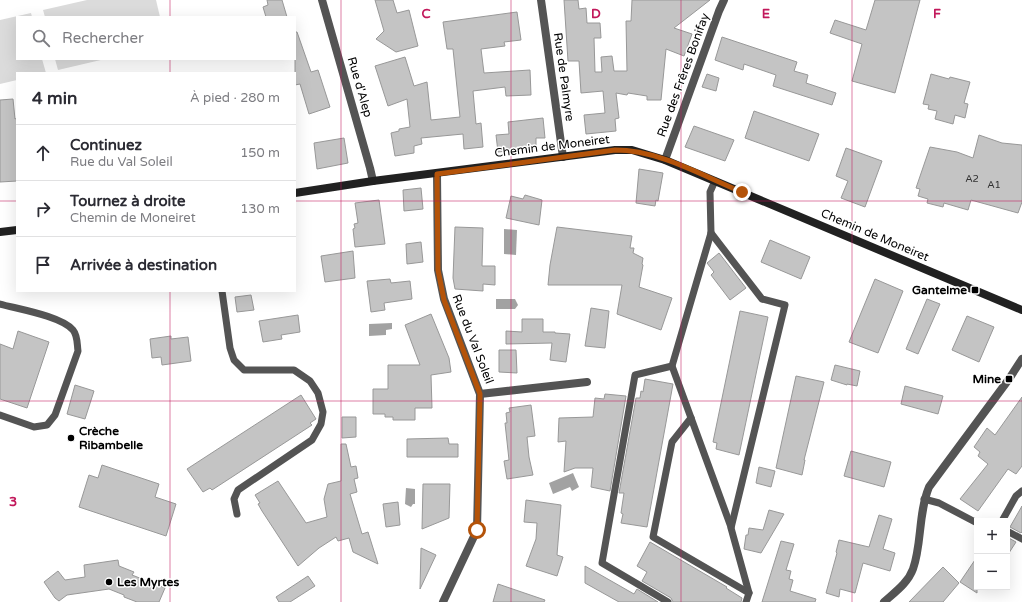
<!DOCTYPE html>
<html lang="fr">
<head>
<meta charset="utf-8">
<style>
  :root { --surface:#fff; --page:#f2f2f3; --text:#2b2b33; --muted:#7c7c81; --line:#e1e1e2 }
  body { margin:0; font-family:"Varela Round",sans-serif; background:var(--page); color:var(--text) }
  .controls { position:absolute; right:12px; bottom:12px; display:grid; overflow:hidden; border-radius:0px; box-shadow:0 4px 16px #0002 }
  .controls button { width:36px; height:36px; display:grid; place-items:center; padding:0; border:0; border-bottom:1px solid var(--line); background:var(--surface); color:var(--text); font:20px sans-serif }
  .stop { position:absolute; width:12px; height:12px; margin:-9px; border:3px solid #b45309; border-radius:50%; background:#fff }
  .stop.end { background:#b45309; border-color:#fff; box-shadow:0 1px 4px #0008 }
  .list { margin:0; padding:0; list-style:none }
  h2 { display:flex; justify-content:space-between; align-items:center; height:52px; margin:0; padding:0 16px; font-size:17px }
  h2 small { font-size:13px; font-weight:400; color:var(--muted) }
  .list li { display:grid; grid-template-columns:26px 1fr auto; gap:12px; align-items:center; box-sizing:border-box; height:56px; padding:0 16px; border-top:1px solid var(--line) }
  .list b { display:block; font-size:15px; white-space:nowrap }
  .list p { margin:0; font-size:13px; white-space:nowrap; color:var(--muted) }
  .list em { font-size:13px; font-style:normal; color:var(--muted) }
  .icon { flex:none; width:22px; height:22px; fill:none; stroke:currentColor; stroke-width:2; stroke-linecap:round; stroke-linejoin:round }
  .map { position:relative; flex:none; width:1022px; height:602px; overflow:hidden }
  .search { position:absolute; background:var(--surface); box-shadow:0 4px 16px #0002; left:16px; top:16px; width:280px; height:44px; display:flex; align-items:center; gap:10px; box-sizing:border-box; padding:0 14px; border-radius:0px; color:var(--muted); font-size:15px }
  .panel { position:absolute; background:var(--surface); box-shadow:0 4px 16px #0002; left:16px; top:72px; width:280px; height:220px; border-radius:0px }
  .map>svg:first-child { display:block }
  .green { fill:#dbdbdb }
  .water { fill:#a2a2a2 }
  .building { fill:#c4c4c4; stroke:#989898 }
  .lines { fill:none; stroke-linecap:round; stroke-linejoin:round }
  .service { stroke:#545454; stroke-width:7 }
  .minor { stroke:#545454; stroke-width:8 }
  .secondary { stroke:#212121; stroke-width:8 }
  .route { stroke:#b45309; stroke-width:5 }
  .grid { fill:none; stroke:#c2185b; stroke-width:1; stroke-opacity:0.55 }
  .poi-dot { fill:#000; stroke:#fff; stroke-width:1.5 }
  .labels { text-anchor:middle; dominant-baseline:central; stroke-width:3; stroke-linejoin:round; paint-order:stroke }
  .number-label { font-size:10px; fill:#313131 }
  .street-label { font-size:12px; fill:#000; stroke:#fff }
  .poi-label { font-size:12px; font-weight:bold; fill:#000; stroke:#fff; text-anchor:end }
  .grid-label { font-size:13px; text-anchor:middle; font-weight:bold; fill:#c2185b; stroke:#fff; stroke-width:3; stroke-linejoin:round; paint-order:stroke }
</style>
</head>
<body>
<div class="map">
<svg width="1022" height="602" viewBox="0 0 1022 602">
  <rect width="100%" height="100%" fill="#fff"/>
  <g class="green">
    <path d="M87,0H156L160,17H45L43,10Z"/>
    <path d="M31,13L32,17H17V59H42L46,73H17V80L0,84V20Z"/>
    <path d="M55,59H105L58,70Z"/>
  </g>
  <g class="water">
    <path d="M504,229L517,230L516,255L504,254Z"/>
    <path d="M496,299H515L518,305L515,309H496Z"/>
    <path d="M392,323V329L386,330V335L369,336V324Z"/>
    <path d="M573,473L579,487L572,491L570,487L553,494L549,483Z"/>
    <path d="M406,488L415,489V504H413L411,507L405,504Z"/>
  </g>
  <g class="building">
    <path d="M267,0H282L287,17H266L263,7L268,5Z"/>
    <path d="M375,0H393L397,13L409,10L418,46L396,52L376,39L384,31Z"/>
    <path d="M564,0H578L579,9L586,8L587,23H600L601,38H594L595,72H602L601,57L612,56L614,71H627L626,21H631L632,0H710L674,28L692,34L684,56L666,49L661,100H647V96L628,93L627,95L616,93L619,118L615,119L616,131L586,134L584,115L605,113L603,91L581,93L579,61H568Z"/>
    <path d="M875,0H920L895,93L852,81L862,44L830,33L835,20L866,30Z"/>
    <path d="M517,12L521,40L504,42L505,46L481,49L484,73L530,70L531,95L506,96L505,87L473,91L476,124L481,123L483,147L464,149L463,134L421,138L422,144L414,146V153L395,156L391,133L399,131V129L410,127L407,99L388,106L375,66L405,57L414,86L427,82L431,120L460,117L453,49H447L443,22Z"/>
    <path d="M295,32H297L311,72L318,70L330,107L309,114L300,84L295,85Z"/>
    <path d="M722,37L797,62L794,71L808,75L806,83L836,93L832,105L773,86L776,75L744,64L743,70L715,60Z"/>
    <path d="M707,74L719,78L716,91L702,87Z"/>
    <path d="M931,74L949,79L950,77L970,82L964,103L968,104L965,118L955,115L953,124L935,119L937,111L928,109L929,105L923,104Z"/>
    <path d="M13,99L15,119L17,118V181L0,182V100Z"/>
    <path d="M754,111L819,134L809,161L745,138Z"/>
    <path d="M543,118L545,138H536V148L498,152L496,135L509,134L508,122Z"/>
    <path d="M694,126L734,140L725,161L685,147Z"/>
    <path d="M979,135L1002,143L1022,145V202L1018,213L971,200L968,210L944,203L943,207L927,203L928,199L918,196L920,189L916,188L930,147L957,152L973,158Z"/>
    <path d="M344,138L348,163L317,169L314,143Z"/>
    <path d="M846,148L882,161L865,207L841,198L848,181L836,176Z"/>
    <path d="M639,169L663,173L658,201L656,200L655,206L636,203Z"/>
    <path d="M421,188L423,209L404,211L403,190Z"/>
    <path d="M525,195L542,200L539,225L506,218L511,196L523,199Z"/>
    <path d="M379,200L385,244L355,247L353,229L355,228L354,224L358,223L355,203Z"/>
    <path d="M455,227L483,228L482,266H495V285L483,284V291L455,289L453,278Z"/>
    <path d="M557,227L632,236L630,248H634L633,253L643,258L642,264L643,265L639,287L672,298L661,330L617,314L622,285H548L550,265Z"/>
    <path d="M770,240L810,257L801,279L761,262Z"/>
    <path d="M421,242L423,262L407,264L406,244Z"/>
    <path d="M353,251L355,278L325,282L321,256Z"/>
    <path d="M719,253L746,288L730,300L711,275L714,272L707,263Z"/>
    <path d="M390,279L391,283L410,281L412,299L384,303L385,310L371,312L367,281Z"/>
    <path d="M875,279L903,291L878,353L849,342Z"/>
    <path d="M251,295L254,310L237,312L235,297Z"/>
    <path d="M927,299L940,304L918,354L906,349Z"/>
    <path d="M591,308L609,311L605,348L585,346Z"/>
    <path d="M740,311L768,317L739,455L716,449L717,443L713,442Z"/>
    <path d="M431,314L449,358L451,372L431,375L432,408H415V420H393V417H385V414H373V389H388V365H420L405,325Z"/>
    <path d="M298,315L300,332L281,335L282,339L263,342L259,321Z"/>
    <path d="M967,316L994,327L979,362L952,350Z"/>
    <path d="M522,319H543V332H555V333L570,334L566,362L550,360L552,343L506,344V331L522,332Z"/>
    <path d="M18,331L49,342L27,408L0,399V344L13,349Z"/>
    <path d="M171,336V339L188,337L191,361L162,365L161,357L152,358L150,339Z"/>
    <path d="M499,350H516L517,373L499,372Z"/>
    <path d="M835,365L860,371L857,386L847,384V385L831,380Z"/>
    <path d="M796,376L824,382L804,460H805L802,475L776,468Z"/>
    <path d="M645,379L673,384L647,527L621,523L623,514L621,513L624,493H619L636,398H640L641,391L643,392Z"/>
    <path d="M75,385L94,391L85,419L67,414Z"/>
    <path d="M905,386L943,396L938,414L901,404Z"/>
    <path d="M605,394L626,396L610,491L591,487L593,468H575L564,472L566,441L558,442L559,418L593,417L595,398L604,399Z"/>
    <path d="M301,395L316,419L310,423L312,425L212,490L210,488L203,492L187,469Z"/>
    <path d="M1022,397V466L1016,474L1008,469L978,511L960,499L988,464L978,456L980,452L974,447L987,428L995,435Z"/>
    <path d="M531,405L535,436L527,437L529,457L533,475L507,479L504,461L509,460L505,423H507L506,413L510,412L509,408Z"/>
    <path d="M342,417H356V437L342,438Z"/>
    <path d="M448,438L449,444H458V457H407V439Z"/>
    <path d="M341,444H346L351,467L356,466L358,478L354,479L357,492L350,494L362,534L368,532L378,564L353,552L349,538L338,541L336,537L319,548L298,566L262,511L258,504L260,503L255,495L278,481L306,523L327,517L324,499L328,484L341,481Z"/>
    <path d="M851,451L891,462L884,487L844,476Z"/>
    <path d="M102,465L159,484L155,497L176,504L166,536L79,507L89,475L98,478Z"/>
    <path d="M759,467L775,471L771,487L756,483Z"/>
    <path d="M423,484H450L449,518L422,529Z"/>
    <path d="M526,500L561,505L557,555L563,557L557,576L526,566L536,539L537,523L524,522Z"/>
    <path d="M398,502L400,525L386,527L383,504Z"/>
    <path d="M1022,506V532L1021,533L1010,527Z"/>
    <path d="M769,510L784,514L761,553L744,549L746,535H748L749,528L763,530Z"/>
    <path d="M879,515L892,519L883,549L895,553L890,571L863,563L855,593L840,589L839,597L826,593L837,553L836,552L839,540L869,547Z"/>
    <path d="M1007,537L1016,542L1007,556Z"/>
    <path d="M781,541L794,544L786,570L791,571L789,579L793,580L790,591L816,599L815,602H762Z"/>
    <path d="M650,542L727,587L726,588L742,598L741,602H673L671,598L642,581L647,572L637,566Z"/>
    <path d="M421,548L436,555L420,589Z"/>
    <path d="M977,557V593L960,582Z"/>
    <path d="M118,560L119,566L134,572L132,575L165,588L159,602H137L124,597V595L109,589L67,595L59,601L55,598L44,582L58,571L65,580L85,577L84,565Z"/>
    <path d="M585,566L634,594L637,589L658,602H619L585,583Z"/>
    <path d="M943,567L959,583L943,602H909Z"/>
    <path d="M308,576L315,586L290,602H279L276,597Z"/>
    <path d="M498,584L545,600L544,602H493Z"/>
  </g>
  <g class="lines">
    <g class="service">
      <path d="M711,233L762,299L785,305L731,528L749,593L746,602"/>
      <path d="M222,291L230,348L234,360L244,370H294L310,381L318,393L323,412L321,424L312,440L238,490L234,499L237,514"/>
      <path d="M0,304C18,309 61,316 73,330C78,336 77,345 78,351L55,415L47,425L34,427L0,415"/>
      <path d="M672,366L731,527"/>
      <path d="M691,418L672,442L653,537L749,593"/>
      <path d="M924,499L939,503L977,523"/>
      <path d="M1002,521L1016,496L1022,491"/>
      <path d="M1007,531L1022,539"/>
      <path d="M668,602L602,563L635,375L672,366L711,233L710,192L715,181"/>
    </g>
    <g class="minor">
      <path d="M322,0L370,168L373,181"/>
      <path d="M541,0L563,157"/>
      <path d="M665,160L719,11L724,0"/>
      <path d="M437,174L438,270L444,299L480,394L477,530L443,602"/>
      <path d="M480,394L587,382"/>
      <path d="M884,602C895,592 908,583 913,569C922,544 918,514 929,487L1009,379L1022,359"/>
    </g>
    <g class="secondary">
      <path d="M295,193L373,181L615,150H632L665,160L1022,310"/>
      <path d="M0,232L17,230"/>
    </g>
  </g>
  <g class="lines">
    <path class="route" d="M477,530L480,394L444,300L438,270L437,174L615,150C659,150 701,175 742,192"/>
  </g>
  <path class="grid" d="M170,0V17M341,0V602M511,0V602M681,0V602M852,0V602M170,59V73M0,201H17M295,201H1022M170,291V602M0,401H1022"/>
  <g class="poi-dot">
    <rect x="971" y="286" width="8" height="8" rx="2"/>
    <rect x="1005" y="375" width="8" height="8" rx="2"/>
    <circle cx="71" cy="438" r="4"/>
    <circle cx="109" cy="582" r="4"/>
  </g>
  <g class="labels">
    <g class="number-label">
      <text x="972" y="179">A2</text>
      <text x="994" y="185">A1</text>
    </g>
    <g class="street-label">
      <text transform="translate(683 75) rotate(-70)">Rue des Frêres Bonifay</text>
      <text transform="translate(564 77) rotate(82)">Rue de Palmyre</text>
      <text transform="translate(360 87) rotate(74)">Rue d'Alep</text>
      <text transform="translate(552 146) rotate(-7)">Chemin de Moneiret</text>
      <text transform="translate(875 235) rotate(23)">Chemin de Moneiret</text>
      <text transform="translate(473 339) rotate(69)">Rue du Val Soleil</text>
    </g>
    <g class="poi-label">
      <text x="967" y="290">Gantelme</text>
      <text x="1001" y="379">Mine</text>
      <text x="79" y="431" text-anchor="start">Crèche<tspan x="79" dy="14">Ribambelle</tspan></text>
      <text x="117" y="582" text-anchor="start">Les Myrtes</text>
    </g>
  </g>
  <g class="grid-label">
    <text x="426" y="18">C</text>
    <text x="596" y="18">D</text>
    <text x="766" y="18">E</text>
    <text x="937" y="18">F</text>
    <text x="13" y="506">3</text>
  </g>
</svg>
<div class="controls">
<button>+</button>
<button>−</button>
</div>
<div class="stop" style="left:477px;top:530px"></div>
<div class="stop end" style="left:742px;top:192px"></div>
<div class="search"><svg class="icon" aria-label="search" viewBox="0 0 24 24"><circle cx="10" cy="10" r="6"/><path d="M15 15l6 6"/></svg>Rechercher</div>
<section class="panel">
<h2>4 min<small>À pied · 280 m</small></h2>
<ul class="list">
<li><svg class="icon" aria-label="ahead" viewBox="0 0 24 24"><path d="M12 20V5M6 11l6-6 6 6"/></svg><div><b>Continuez</b><p>Rue du Val Soleil</p></div><em>150 m</em></li>
<li><svg class="icon" aria-label="right" viewBox="0 0 24 24"><path d="M7 20v-9h11M14 6l5 5-5 5"/></svg><div><b>Tournez à droite</b><p>Chemin de Moneiret</p></div><em>130 m</em></li>
<li><svg class="icon" aria-label="arrive" viewBox="0 0 24 24"><path d="M6 21V4h12l-3 4 3 4H6"/></svg><div><b>Arrivée à destination</b></div></li>
</ul>
</section>
</div>
</body>
</html>
